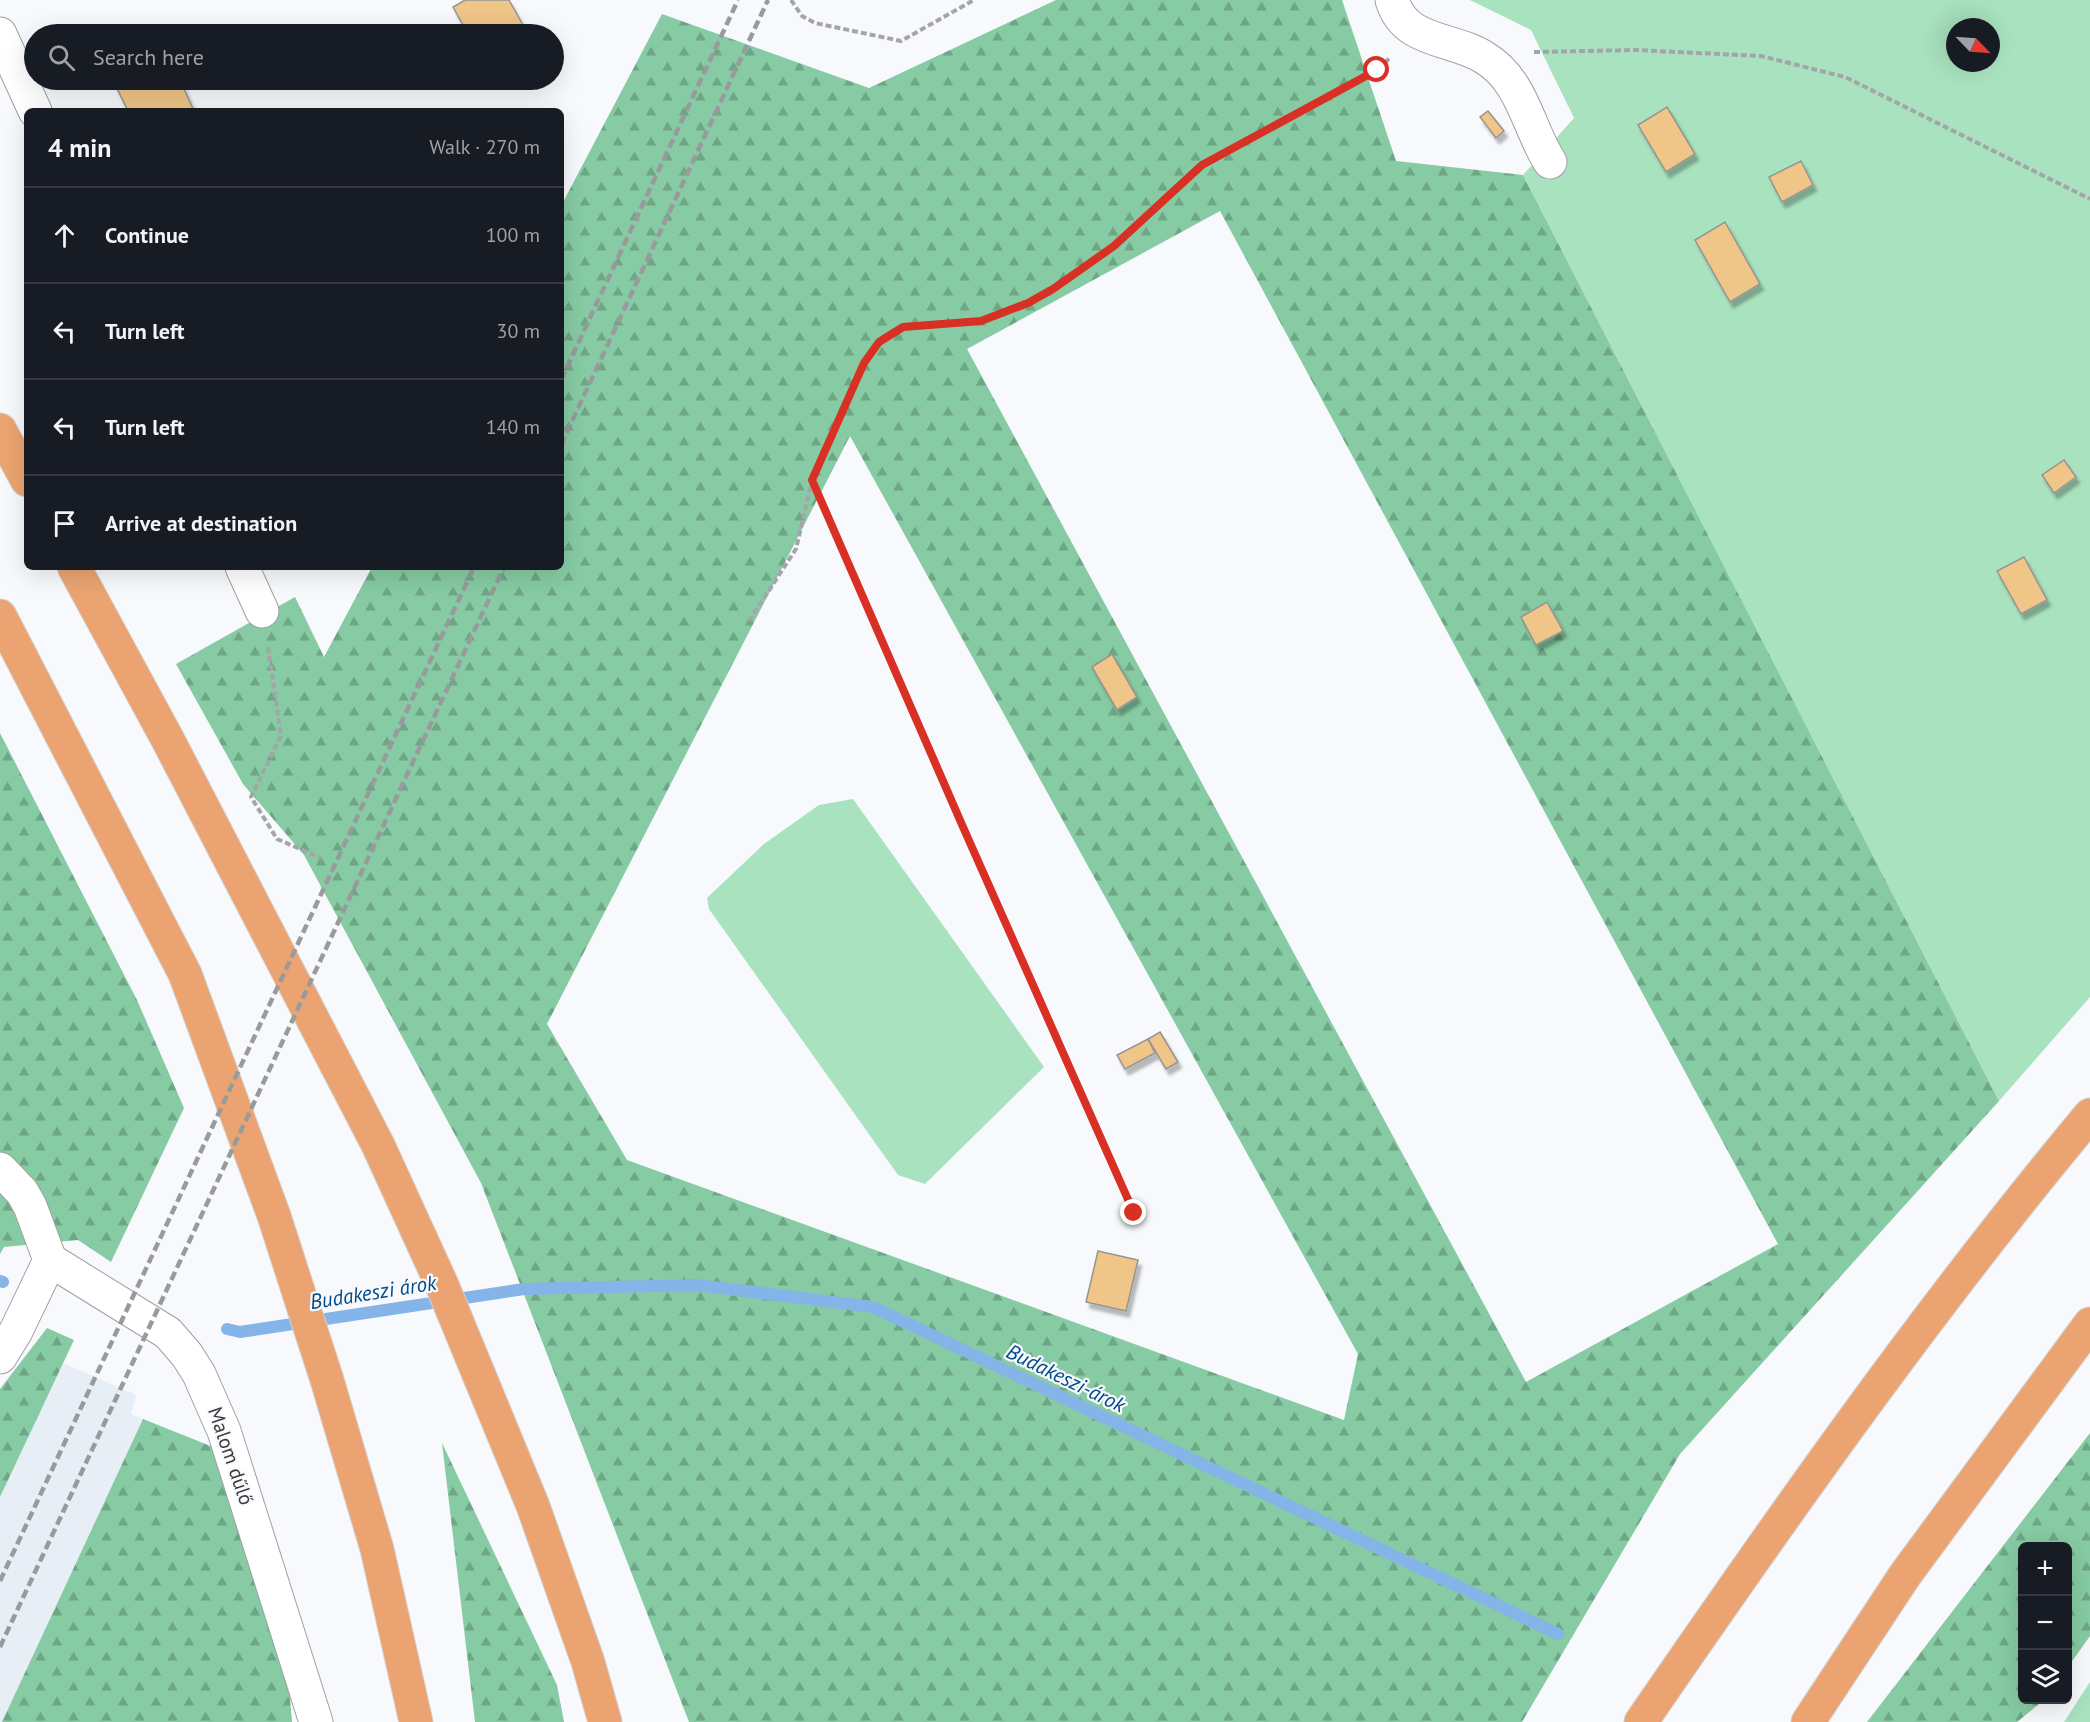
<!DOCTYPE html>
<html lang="en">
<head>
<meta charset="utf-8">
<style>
  :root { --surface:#171b24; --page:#20242c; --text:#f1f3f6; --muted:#9ea1a6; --line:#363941 }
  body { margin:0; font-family:"PT Sans",sans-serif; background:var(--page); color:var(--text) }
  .controls { position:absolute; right:18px; bottom:18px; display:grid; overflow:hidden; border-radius:9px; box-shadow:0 6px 24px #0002 }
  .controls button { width:54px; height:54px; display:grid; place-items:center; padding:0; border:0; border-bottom:2px solid var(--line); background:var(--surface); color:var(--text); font:30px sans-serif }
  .compass { position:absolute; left:1946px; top:18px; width:54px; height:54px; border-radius:50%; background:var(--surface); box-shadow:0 6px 24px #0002; rotate:115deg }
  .stop { position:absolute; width:18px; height:18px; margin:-14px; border:4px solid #d93025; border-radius:50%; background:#fff }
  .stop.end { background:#d93025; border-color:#fff; box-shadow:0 2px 6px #0008 }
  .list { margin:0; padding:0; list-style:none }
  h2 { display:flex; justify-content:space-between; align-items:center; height:78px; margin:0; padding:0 24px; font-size:26px }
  h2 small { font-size:20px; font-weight:400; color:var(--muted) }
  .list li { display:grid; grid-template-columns:39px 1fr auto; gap:18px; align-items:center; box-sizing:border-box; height:96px; padding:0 24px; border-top:2px solid var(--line) }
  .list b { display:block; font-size:22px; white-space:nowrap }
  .list em { font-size:20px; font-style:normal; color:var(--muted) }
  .icon { flex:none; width:33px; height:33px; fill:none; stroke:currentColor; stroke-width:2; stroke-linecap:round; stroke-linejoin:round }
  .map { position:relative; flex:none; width:2090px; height:1722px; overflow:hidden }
  .search { position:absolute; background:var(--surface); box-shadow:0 6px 24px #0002; left:24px; top:24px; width:540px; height:66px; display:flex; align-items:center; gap:15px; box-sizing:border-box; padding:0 21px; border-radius:33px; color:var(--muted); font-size:22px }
  .panel { position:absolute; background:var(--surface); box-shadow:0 6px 24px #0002; left:24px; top:108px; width:540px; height:462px; border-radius:9px }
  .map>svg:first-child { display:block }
  .built { fill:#e7eef6 }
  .grass { fill:#a8e2bf; fill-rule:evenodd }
  .forest { fill:url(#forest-firs); fill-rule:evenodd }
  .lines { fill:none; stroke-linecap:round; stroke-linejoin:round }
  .stream { stroke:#84b4e8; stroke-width:12 }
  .building { fill:#efc588; stroke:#969492; stroke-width:1.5; filter:url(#shadow) }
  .minor-casing { stroke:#9ea0a2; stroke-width:35 }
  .highway-casing { stroke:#d4d4d4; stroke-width:35 }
  .path { stroke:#a4a5a8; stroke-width:4; stroke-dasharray:6 3; stroke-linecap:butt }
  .minor { stroke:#fff; stroke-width:33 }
  .highway { stroke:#eba471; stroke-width:33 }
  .rail { stroke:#999a9c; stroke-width:4.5; stroke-dasharray:9 4.5; stroke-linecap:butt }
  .route { stroke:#d93025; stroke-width:8 }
  .labels { text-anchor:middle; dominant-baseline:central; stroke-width:4.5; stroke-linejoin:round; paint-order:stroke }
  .street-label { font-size:20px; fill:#3b3b3c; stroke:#f7f9fc }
  .water-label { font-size:21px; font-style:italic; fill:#004b89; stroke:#f7f9fc }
</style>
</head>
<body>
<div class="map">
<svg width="2090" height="1722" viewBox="0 0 2090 1722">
  <defs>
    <pattern id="forest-firs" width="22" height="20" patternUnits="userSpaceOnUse" patternTransform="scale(1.5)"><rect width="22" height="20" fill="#86cba3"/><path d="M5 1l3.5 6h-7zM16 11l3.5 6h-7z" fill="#6fa686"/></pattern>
    <filter id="shadow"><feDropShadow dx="3.5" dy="6" stdDeviation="1.5" flood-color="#0004"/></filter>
  </defs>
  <rect width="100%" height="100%" fill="#f7f9fc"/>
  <path class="built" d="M63,1363L136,1395L131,1414L143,1419L2,1722H0V1497Z"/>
  <g class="grass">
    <path d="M1470,0H2090V997L1999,1101L1523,175L1574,118L1531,30ZM1955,27H1991V63H1955Z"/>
    <path d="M853,799L1044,1067L925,1184L898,1175L709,909L707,898L764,844L819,805Z"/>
    <path d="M2090,1682V1722H2064Z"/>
  </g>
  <g class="forest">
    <path d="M1056,0H1342L1396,161L1523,175L1999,1101L1680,1454L1522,1722H689L481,1183L304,855L243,784L176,664L295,597L324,657L372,567H561V206L662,14L869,88ZM1220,211L1778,1244L1526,1382L967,349ZM850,436L1358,1354L1344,1420L627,1160L547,1024Z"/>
    <path d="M0,733L137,1000L184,1108L111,1262L78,1240L4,1247L0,1254Z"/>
    <path d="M47,1328L74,1340L0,1497V1389Z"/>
    <path d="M143,1419L213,1447L286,1651L292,1722H2Z"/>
    <path d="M2090,1433V1636L2068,1667V1546H2022V1700H2044L2017,1722H1867Z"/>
    <path d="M442,1443L557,1685L564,1722H475Z"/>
  </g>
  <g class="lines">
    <g class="stream">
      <path d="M0,1281L3,1282"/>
      <path d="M227,1329L240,1332L524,1289L697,1285L873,1307L1558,1634"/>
    </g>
  </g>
  <g class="building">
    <path d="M465,0H509L528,34H468L453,7Z"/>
    <path d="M113,80H180L194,111H128Z"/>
    <path d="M1667,107L1695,154L1666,172L1638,125Z"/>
    <path d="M1488,111L1504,131L1496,138L1480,117Z"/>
    <path d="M1801,161L1813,185L1782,202L1769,177Z"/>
    <path d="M1725,222L1760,284L1730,302L1695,240Z"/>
    <path d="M2064,460L2076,477L2054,493L2042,475Z"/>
    <path d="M2024,557L2047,600L2021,614L1997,571Z"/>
    <path d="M1547,602L1563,631L1536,645L1521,617Z"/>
    <path d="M1112,654L1137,697L1117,710L1092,667Z"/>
    <path d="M1160,1032L1178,1062L1166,1069L1148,1039Z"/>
    <path d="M1148,1039L1155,1053L1125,1069L1117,1055Z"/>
    <path d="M1098,1251L1138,1260L1126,1311L1086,1302Z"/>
  </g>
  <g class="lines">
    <g class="minor-casing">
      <g id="minor">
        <path d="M1392,0C1405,44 1453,37 1485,58C1523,81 1528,128 1550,162"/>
        <path d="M0,34L35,111"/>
        <path d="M242,567L262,611"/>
        <path d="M0,1169L22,1192L30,1206L50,1260L16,1331L0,1357"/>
        <path d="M50,1260L168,1333L187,1355L199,1374L224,1431L316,1722"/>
      </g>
    </g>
    <g class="highway-casing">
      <g id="highway">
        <path d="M0,430L27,480"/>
        <path d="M74,567L168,740L378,1145L442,1285L533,1506L588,1662L605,1722"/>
        <path d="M0,616L185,974L274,1216L327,1380L377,1549L416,1722"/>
        <path d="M1641,1722C1784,1514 1929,1308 2090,1115"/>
        <path d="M1808,1722L1905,1575L2090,1324"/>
      </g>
    </g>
    <g class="path">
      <path d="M791,0L802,16L815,23L901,41L974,0"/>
      <path d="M1534,52L1635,50L1761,56L1845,77L2090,199"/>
      <path d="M812,480L963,827L1134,1213"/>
      <path d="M749,621L796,549L812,480L864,363L879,342L903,327L981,321L1028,303L1053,289L1114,246L1202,165L1377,70L1391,57"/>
      <path d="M268,647L281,736L251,797L277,839L321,858"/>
    </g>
    <use href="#minor" class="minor"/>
    <use href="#highway" class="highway"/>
    <g class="rail">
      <path d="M561,380L738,0"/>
      <path d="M561,445L768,0"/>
      <path d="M0,1581L474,567"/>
      <path d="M0,1647L504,567"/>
    </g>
  </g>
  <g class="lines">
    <path class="route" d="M1134,1213L963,827L812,480L864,363L879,342L903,327L981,321L1028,303L1053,289L1114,246L1202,165L1377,70"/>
  </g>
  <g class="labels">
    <g class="street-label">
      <text transform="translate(231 1456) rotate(71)">Malom dűlő</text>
    </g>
    <g class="water-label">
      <text transform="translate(373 1292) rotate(-9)">Budakeszi árok</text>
      <text transform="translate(1066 1378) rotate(26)">Budakeszi-árok</text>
    </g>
  </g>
</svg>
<div class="controls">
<button>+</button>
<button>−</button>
<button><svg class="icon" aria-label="layers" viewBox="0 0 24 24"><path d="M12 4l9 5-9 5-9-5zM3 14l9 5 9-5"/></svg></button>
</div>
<svg class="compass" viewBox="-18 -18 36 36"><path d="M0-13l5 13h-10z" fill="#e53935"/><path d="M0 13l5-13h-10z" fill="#9ea1a6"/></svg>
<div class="stop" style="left:1377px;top:70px"></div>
<div class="stop end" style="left:1134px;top:1213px"></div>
<div class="search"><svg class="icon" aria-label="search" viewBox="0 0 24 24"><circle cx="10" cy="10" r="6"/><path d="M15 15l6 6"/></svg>Search here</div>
<section class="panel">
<h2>4 min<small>Walk · 270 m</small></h2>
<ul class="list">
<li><svg class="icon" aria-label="ahead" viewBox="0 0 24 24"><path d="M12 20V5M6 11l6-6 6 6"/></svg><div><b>Continue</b></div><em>100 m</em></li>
<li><svg class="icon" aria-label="left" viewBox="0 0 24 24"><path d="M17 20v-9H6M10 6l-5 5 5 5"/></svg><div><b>Turn left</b></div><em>30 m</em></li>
<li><svg class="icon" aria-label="left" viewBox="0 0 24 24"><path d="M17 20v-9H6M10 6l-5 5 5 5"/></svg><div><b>Turn left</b></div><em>140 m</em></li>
<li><svg class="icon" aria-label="arrive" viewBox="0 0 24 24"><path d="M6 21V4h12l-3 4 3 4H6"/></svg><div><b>Arrive at destination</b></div></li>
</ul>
</section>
</div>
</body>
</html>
